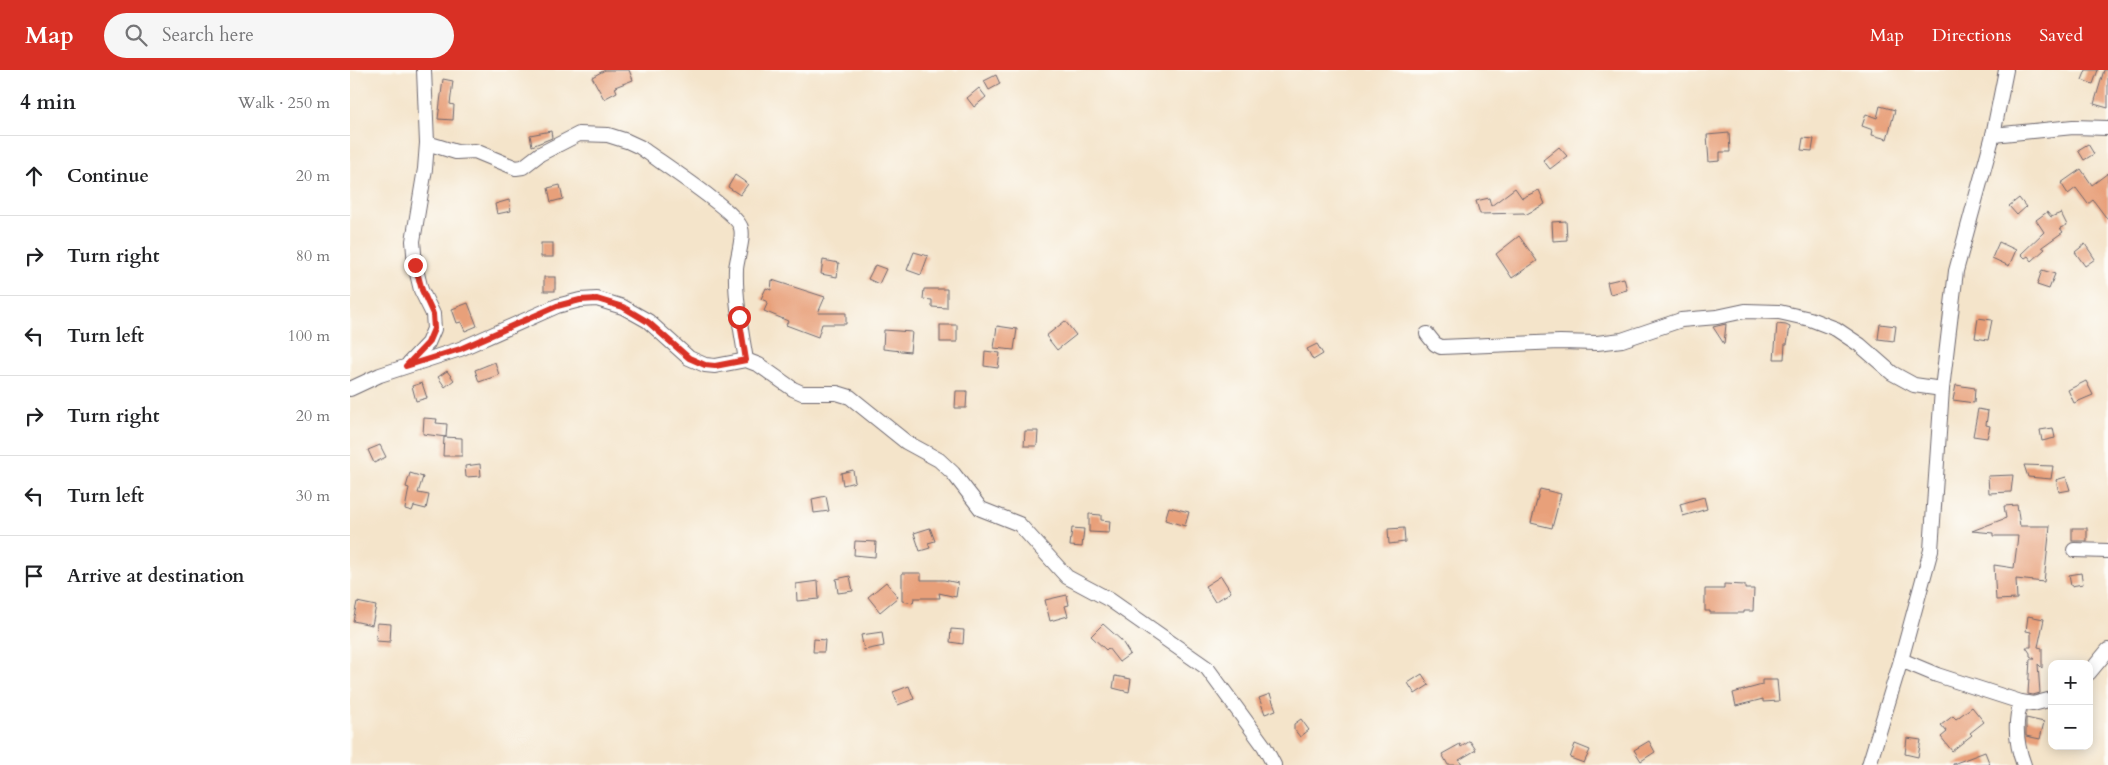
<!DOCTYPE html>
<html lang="en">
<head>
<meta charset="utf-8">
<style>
  :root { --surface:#fff; --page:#f6f6f6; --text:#202124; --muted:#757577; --line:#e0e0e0; --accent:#d93025 }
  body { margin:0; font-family:Cardo,serif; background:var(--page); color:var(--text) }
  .controls { position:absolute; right:15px; bottom:15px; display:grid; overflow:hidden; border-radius:10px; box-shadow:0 2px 12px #0003 }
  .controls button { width:45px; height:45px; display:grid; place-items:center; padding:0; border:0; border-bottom:1px solid var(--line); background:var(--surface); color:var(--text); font:25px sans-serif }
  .stop { position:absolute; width:15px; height:15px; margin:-11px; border:4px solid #d93025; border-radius:50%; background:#fff }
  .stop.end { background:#d93025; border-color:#fff; box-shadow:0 1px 5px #0008 }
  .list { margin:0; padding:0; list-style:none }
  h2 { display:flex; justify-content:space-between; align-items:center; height:65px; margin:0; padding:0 20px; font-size:21px }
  h2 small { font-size:16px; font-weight:400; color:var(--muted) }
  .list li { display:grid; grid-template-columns:32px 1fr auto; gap:15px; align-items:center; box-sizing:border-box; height:80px; padding:0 20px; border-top:1px solid var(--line) }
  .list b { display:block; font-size:19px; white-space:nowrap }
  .list em { font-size:16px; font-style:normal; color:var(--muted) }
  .icon { flex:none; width:28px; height:28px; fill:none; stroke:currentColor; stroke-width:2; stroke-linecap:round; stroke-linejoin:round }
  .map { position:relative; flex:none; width:1758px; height:695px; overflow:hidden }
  header { display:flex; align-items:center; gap:30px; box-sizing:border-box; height:70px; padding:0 25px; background:var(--accent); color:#fff }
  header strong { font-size:24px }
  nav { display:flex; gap:28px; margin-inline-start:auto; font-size:18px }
  .search { width:350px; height:45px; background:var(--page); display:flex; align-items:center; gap:12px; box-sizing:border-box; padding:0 18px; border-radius:28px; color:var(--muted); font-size:19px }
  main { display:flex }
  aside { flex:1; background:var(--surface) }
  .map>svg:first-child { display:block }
  .building { fill:#e8a07a }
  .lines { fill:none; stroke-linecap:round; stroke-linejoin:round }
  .street-casing { stroke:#6c666d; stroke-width:16 }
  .street { stroke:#fff; stroke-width:14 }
  .route { stroke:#d93025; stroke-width:6 }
</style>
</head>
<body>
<header>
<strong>Map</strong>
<div class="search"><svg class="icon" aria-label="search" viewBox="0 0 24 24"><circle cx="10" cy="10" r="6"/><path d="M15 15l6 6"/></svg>Search here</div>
<nav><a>Map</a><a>Directions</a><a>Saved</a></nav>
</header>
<main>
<aside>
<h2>4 min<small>Walk · 250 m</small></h2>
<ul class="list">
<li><svg class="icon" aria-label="ahead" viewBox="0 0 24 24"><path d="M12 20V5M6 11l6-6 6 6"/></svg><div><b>Continue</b></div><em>20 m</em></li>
<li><svg class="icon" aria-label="right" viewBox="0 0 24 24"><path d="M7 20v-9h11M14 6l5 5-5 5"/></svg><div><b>Turn right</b></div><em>80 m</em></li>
<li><svg class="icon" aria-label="left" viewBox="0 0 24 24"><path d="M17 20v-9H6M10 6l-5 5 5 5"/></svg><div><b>Turn left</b></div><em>100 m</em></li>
<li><svg class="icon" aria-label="right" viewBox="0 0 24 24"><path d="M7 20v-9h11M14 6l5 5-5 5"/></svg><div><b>Turn right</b></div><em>20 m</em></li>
<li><svg class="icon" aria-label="left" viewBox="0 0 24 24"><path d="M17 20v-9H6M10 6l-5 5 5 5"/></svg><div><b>Turn left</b></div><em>30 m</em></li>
<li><svg class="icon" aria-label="arrive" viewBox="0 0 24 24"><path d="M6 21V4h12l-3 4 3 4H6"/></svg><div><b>Arrive at destination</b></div></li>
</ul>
</aside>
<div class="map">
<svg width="1758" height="695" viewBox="0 0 1758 695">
  <rect width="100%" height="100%" fill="#fdfcf7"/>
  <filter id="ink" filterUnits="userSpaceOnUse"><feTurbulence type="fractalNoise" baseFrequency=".02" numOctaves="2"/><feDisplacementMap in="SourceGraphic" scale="10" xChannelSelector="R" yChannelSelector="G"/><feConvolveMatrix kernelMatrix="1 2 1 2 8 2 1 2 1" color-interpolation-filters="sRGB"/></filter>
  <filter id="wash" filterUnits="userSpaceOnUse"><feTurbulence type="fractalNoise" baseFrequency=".0096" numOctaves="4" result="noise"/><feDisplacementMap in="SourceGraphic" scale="20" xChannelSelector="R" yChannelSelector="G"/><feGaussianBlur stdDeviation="1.12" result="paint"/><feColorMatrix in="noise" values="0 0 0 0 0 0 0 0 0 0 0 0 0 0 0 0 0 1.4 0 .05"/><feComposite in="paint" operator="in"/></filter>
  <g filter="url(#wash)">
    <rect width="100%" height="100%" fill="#f4e4ca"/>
    <g id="blocks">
      <g class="building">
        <path d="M255,0H279L283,10L265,17L267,22L254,29L242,7Z"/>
        <path d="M1736,0H1748L1743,14L1732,10Z"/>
        <path d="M1754,0H1758V38L1744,34Z"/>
        <path d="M646,5L650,14L639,20L634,11Z"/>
        <path d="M93,9L103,11L100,34L104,35L103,50L88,49Z"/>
        <path d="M629,18L636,27L624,37L617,28Z"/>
        <path d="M1530,36L1545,40L1537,69L1522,65L1523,60L1512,56L1516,44L1527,48Z"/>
        <path d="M201,61L202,68L182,76L180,65Z"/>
        <path d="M1379,63L1380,82H1370V91L1359,92L1357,65Z"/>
        <path d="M1453,68L1464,69L1462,81L1451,80Z"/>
        <path d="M1738,74L1744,84L1734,90L1728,80Z"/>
        <path d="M1209,77L1217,86L1200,99L1193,90Z"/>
        <path d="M1731,99L1742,115L1758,103V150L1743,130L1738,134L1726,118L1718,124L1711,113Z"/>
        <path d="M385,105L398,114L390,125L378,117Z"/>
        <path d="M210,115L213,129L201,132L198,118Z"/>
        <path d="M1165,118L1172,128L1189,120L1195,134L1175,145L1174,143L1130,144L1126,131L1139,128L1141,136Z"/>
        <path d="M1669,128L1676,137L1667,145L1659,136Z"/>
        <path d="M159,130L161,141L147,144L145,134Z"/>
        <path d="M1697,142L1701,147L1711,143L1717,155L1710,158L1713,162L1692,177L1695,179L1682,191L1678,186L1675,188L1671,184L1694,162L1686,150Z"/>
        <path d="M1216,151L1217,170L1203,171L1202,152Z"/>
        <path d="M1169,166L1187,191L1162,208L1146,184Z"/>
        <path d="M1649,172L1666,180L1659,196L1642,188Z"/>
        <rect x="191" y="173" width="12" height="14"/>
        <path d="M1735,174L1745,189L1735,196L1725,182Z"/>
        <path d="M564,182L578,186L571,205L557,200Z"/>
        <path d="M473,190L489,193L487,207L471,204Z"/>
        <path d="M525,195L536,199L529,214L518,209Z"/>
        <path d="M1692,200L1705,204L1699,219L1687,215Z"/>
        <rect x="194" y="207" width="11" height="14"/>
        <path d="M1274,208L1277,220L1260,224L1257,212Z"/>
        <path d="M422,210L475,227L468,243H496V254H472L468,267L436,255L438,251L414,241L418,232L411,229L416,218L421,220Z"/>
        <path d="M574,219H597V238L582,237V230L573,229Z"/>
        <path d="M118,233L127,256L115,261L111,252L107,253L102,239Z"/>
        <path d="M1628,248L1642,250L1638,270L1625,268Z"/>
        <path d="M715,251L726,265L707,280L696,266Z"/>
        <path d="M1376,254L1374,274L1363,257Z"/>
        <path d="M1427,254L1436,255L1440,257L1437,274H1435L1434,289H1424Z"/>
        <path d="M1530,254L1546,256L1544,271L1528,269Z"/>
        <rect x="590" y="255" width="17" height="17"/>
        <path d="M647,256L667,259L664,280L644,278Z"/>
        <path d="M534,260L562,262L560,282L533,279Z"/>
        <path d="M967,274L973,284L963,290L957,279Z"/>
        <path d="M635,281L650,283L648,298L634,296Z"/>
        <path d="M145,292L149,305L129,312L125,300Z"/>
        <path d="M97,301L104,310L95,317L88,307Z"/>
        <path d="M1736,311L1743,325L1724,333L1718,320Z"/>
        <path d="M72,313L77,328L66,331L62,316Z"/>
        <path d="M1606,315L1625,318L1624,333L1603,330Z"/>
        <path d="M606,321H617L616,338H605Z"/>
        <path d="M1628,339L1638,341L1636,355L1640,356L1637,368L1623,366Z"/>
        <path d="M74,348L87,349L86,353L97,354L96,367L73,364Z"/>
        <path d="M1703,358L1705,368L1692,371L1690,360Z"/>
        <path d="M675,361H688L687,376H674Z"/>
        <path d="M94,367L112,368V386H93Z"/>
        <path d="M30,375L36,387L24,393L18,380Z"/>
        <path d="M130,394L131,406L116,407L115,396Z"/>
        <path d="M1674,395L1703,396L1701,409L1678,407Z"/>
        <path d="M503,400L505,412L493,415L491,403Z"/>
        <path d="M60,403L73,407L68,423L79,425L76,439L64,436L62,441L55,439L59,418L56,417Z"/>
        <path d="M1663,405L1661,422L1639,423L1638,406Z"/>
        <path d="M1716,407L1720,420L1709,422L1706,410Z"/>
        <path d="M1190,419L1211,424L1202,458L1181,453Z"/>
        <path d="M476,426L479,441L464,443L462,429Z"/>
        <path d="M1354,427L1357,439L1333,446L1330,434Z"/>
        <path d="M1667,435L1670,456H1700L1694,512L1666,509L1667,529L1646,530L1644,495L1664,498L1668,466H1643V463L1622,461L1656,448L1654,436Z"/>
        <path d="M819,437L839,442L835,456L815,450Z"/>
        <path d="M739,444L751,445V450L760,451L759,463L739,462Z"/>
        <path d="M580,458L585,471L578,473L580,478L570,481L564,463Z"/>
        <path d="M722,458L734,459L732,477L720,476Z"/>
        <path d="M1054,458L1055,472L1039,474L1038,459Z"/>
        <rect x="1722" y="458" width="15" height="13"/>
        <path d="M505,471L526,472L525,487L504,485Z"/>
        <path d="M552,503H571V510H594L608,513L606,527L589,523L590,528H564L563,533L552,531Z"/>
        <path d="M1731,503L1733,514L1721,516L1719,505Z"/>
        <path d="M500,506L503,521L488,523L486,509Z"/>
        <path d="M871,506L881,522L865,532L855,516Z"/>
        <path d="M468,511L469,529L447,531L446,514Z"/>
        <path d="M536,512L548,527L530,542L518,527Z"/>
        <path d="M1374,514L1395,515V519H1404L1403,541H1394V543H1360V541H1355V519H1374Z"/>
        <path d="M717,525L719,535L715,536L718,546L700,551L695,530Z"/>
        <path d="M7,532L26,536L22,555L3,551Z"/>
        <path d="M1678,546L1694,549L1688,577L1692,578V598L1688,594L1690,623L1683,625L1678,624L1680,589H1685L1680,586V583L1676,577H1681V562L1676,561Z"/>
        <path d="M27,553L41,554L40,572L26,571Z"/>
        <path d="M753,554L771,570L780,584L769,592L758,578L756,580L741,566Z"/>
        <path d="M601,559L614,560L613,574L600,572Z"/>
        <path d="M532,562L534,576L514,580L511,565Z"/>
        <path d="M464,569L475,570L474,582H463Z"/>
        <path d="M1072,604L1079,615L1065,624L1058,613Z"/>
        <path d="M765,606L781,609L779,622L763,618Z"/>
        <path d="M1412,610H1427L1429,631L1413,632V629L1386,636L1383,623L1412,615Z"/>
        <path d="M559,616L564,629L548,635L543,622Z"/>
        <path d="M920,624L926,640L915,644L909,628Z"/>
        <path d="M1622,637L1634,652L1620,663L1622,665L1602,681L1591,667L1597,662L1591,655L1603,646L1606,649Z"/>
        <path d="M1676,648L1694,652L1690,669L1676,666Z"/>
        <path d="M951,649L959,660L950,667L944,659V654Z"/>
        <path d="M1557,668L1571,670L1568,687L1555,684Z"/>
        <path d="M1120,671L1126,680L1109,690L1112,695H1098L1092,684L1110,674L1111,677Z"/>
        <path d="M1299,671L1305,682L1291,691L1284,680Z"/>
        <path d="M1225,674L1240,680L1234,693L1220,688Z"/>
        <path d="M1635,682L1640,695H1603V694Z"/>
      </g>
    </g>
  </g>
  <g filter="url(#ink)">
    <use href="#blocks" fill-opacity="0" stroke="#6c666d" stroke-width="1"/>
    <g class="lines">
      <g class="street-casing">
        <g id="street">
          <path d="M1643,65L1723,57L1758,58"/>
          <path d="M77,73L106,82L125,81L166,98L173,97L190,84L229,64L258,65L277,71L290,77C307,90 388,142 391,158C394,168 387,188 386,199C385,229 391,260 396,290"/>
          <path d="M1077,264L1085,274L1091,277L1210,272L1247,273L1272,270L1331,250L1367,247L1395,241L1429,242L1460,249L1486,259L1510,275L1542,303L1564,315L1592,319"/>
          <path d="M59,293L78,273L84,259L83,244L71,220L65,195L63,171L75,99L77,73L74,0"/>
          <path d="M0,319L30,305L110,279L207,236L230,230L247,229L273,237L298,251L339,288L355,295L365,296L396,290L409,295L443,319L452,323H487L500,327L556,372L589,390L603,403L631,439L669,454L717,507L760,530L857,598L914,676L924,695"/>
          <path d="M1724,480L1758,481"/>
          <path d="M1551,590L1587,605L1671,632L1683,634L1702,629"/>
          <path d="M1739,603L1758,580"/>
          <path d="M1671,632C1664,653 1666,674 1674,695"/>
          <path d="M1519,695L1551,590L1581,480L1592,319L1606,201L1643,65L1656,0"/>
        </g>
      </g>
      <use href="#street" class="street"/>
    </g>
  </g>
  <g class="lines" filter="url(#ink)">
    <path class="route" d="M65,195L72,220L83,244L84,259L78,273L56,296L110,279L207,236L230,230L247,229L273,237L298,252L339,288L355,295L365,296L396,290L389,247"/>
  </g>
</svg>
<div class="controls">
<button>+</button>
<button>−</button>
</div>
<div class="stop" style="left:389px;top:247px"></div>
<div class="stop end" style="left:65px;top:195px"></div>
</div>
</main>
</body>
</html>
